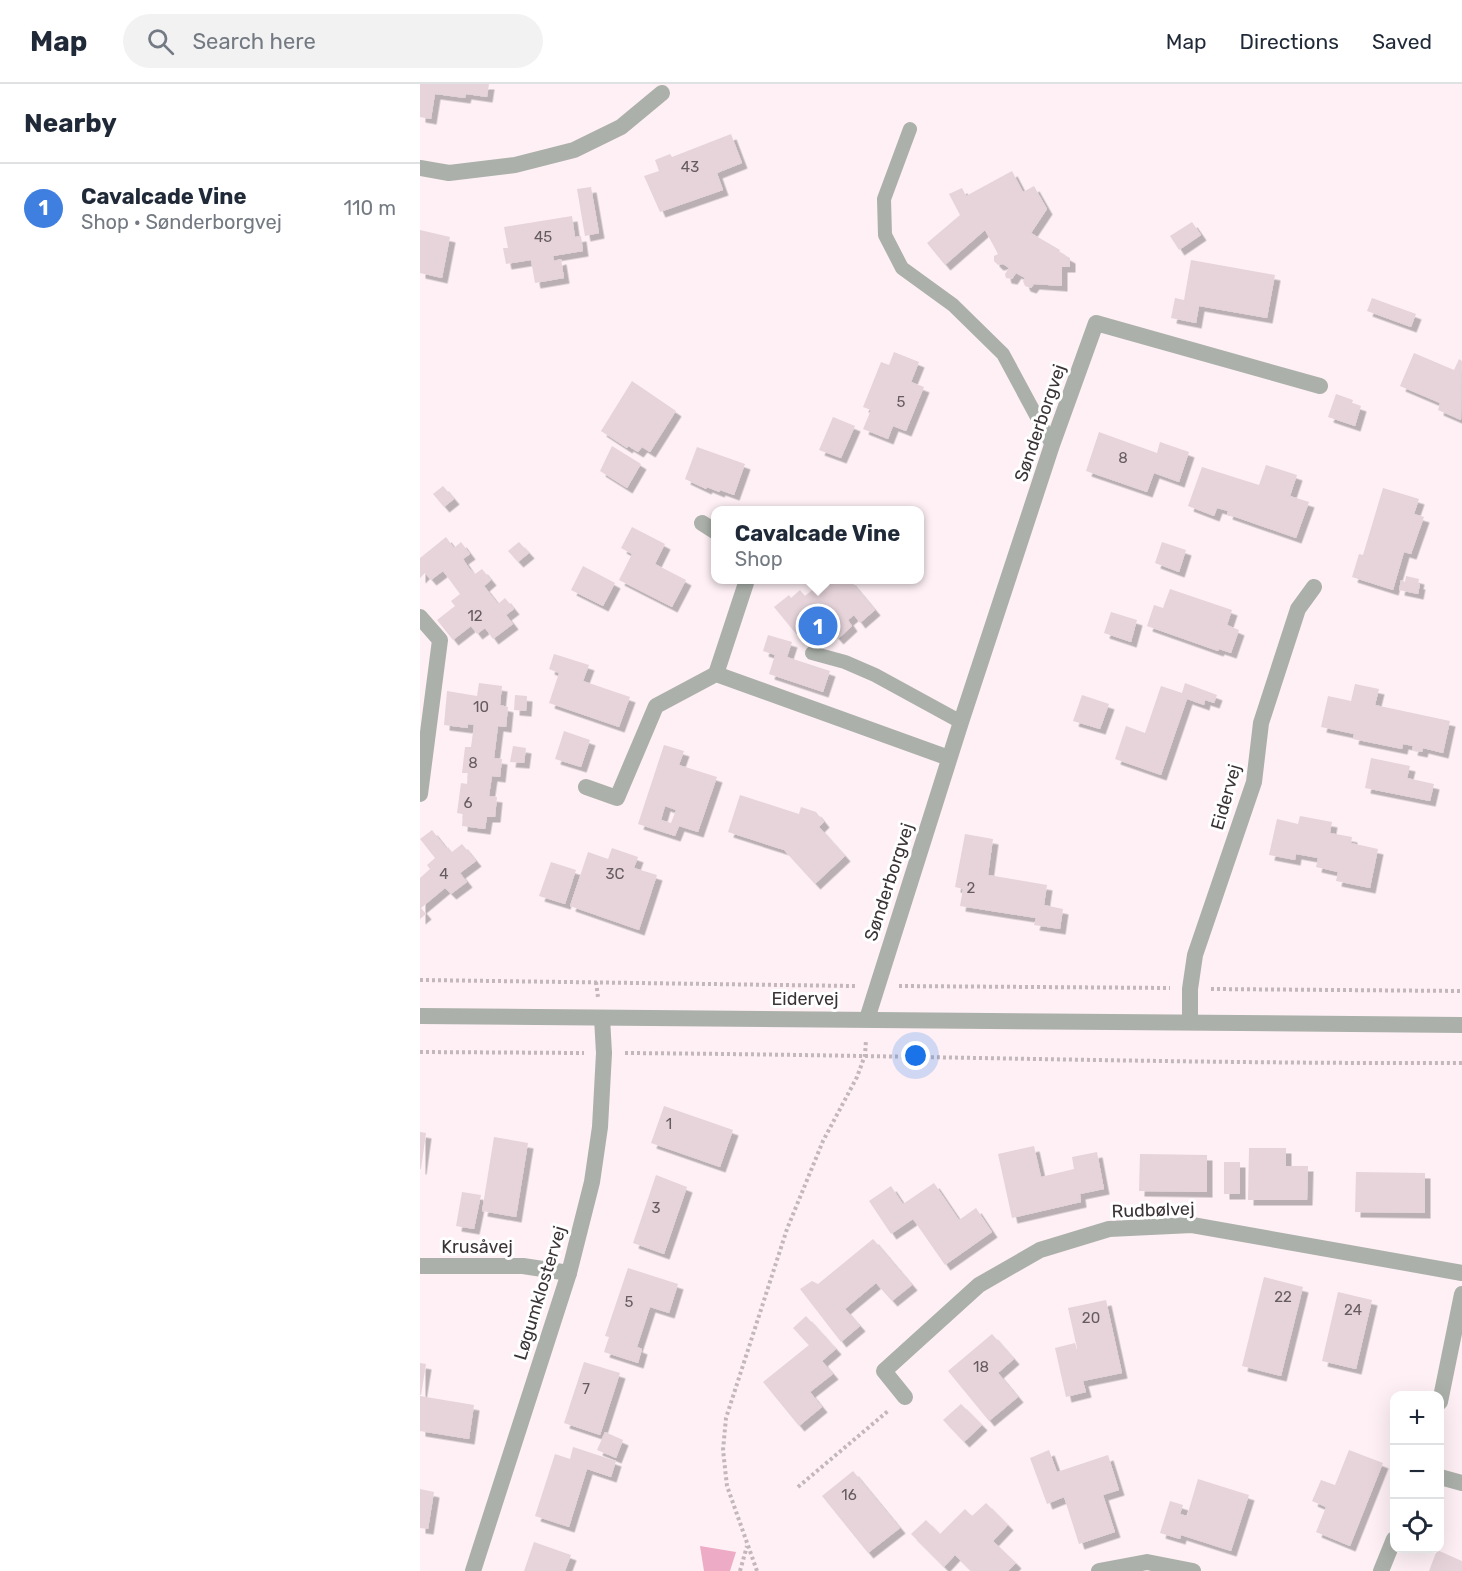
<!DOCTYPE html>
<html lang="en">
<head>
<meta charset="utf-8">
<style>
  :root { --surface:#fff; --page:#f2f2f3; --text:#1f2937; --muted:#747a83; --line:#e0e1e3; --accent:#2a6e07 }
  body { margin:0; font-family:Rubik,sans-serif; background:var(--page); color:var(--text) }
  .controls { position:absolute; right:18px; bottom:18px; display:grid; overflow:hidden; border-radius:12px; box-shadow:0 6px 24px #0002 }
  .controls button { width:54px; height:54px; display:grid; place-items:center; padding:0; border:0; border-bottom:2px solid var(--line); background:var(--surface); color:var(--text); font:30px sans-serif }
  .you { position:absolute; left:496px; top:972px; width:21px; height:21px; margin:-15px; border:4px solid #fff; border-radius:50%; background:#1a73e8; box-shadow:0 0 0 9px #1a73e833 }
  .badge { display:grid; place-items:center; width:39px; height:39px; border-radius:50%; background:var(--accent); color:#fff; font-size:20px; font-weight:700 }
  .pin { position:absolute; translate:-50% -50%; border:3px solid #fff; box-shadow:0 2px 6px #0006 }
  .popup { position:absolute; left:291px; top:422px; width:213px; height:78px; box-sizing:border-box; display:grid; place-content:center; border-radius:12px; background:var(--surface); filter:drop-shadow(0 2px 4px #0005); font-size:20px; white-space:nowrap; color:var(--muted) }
  .popup b { font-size:22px; color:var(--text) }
  .popup::after { content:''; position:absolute; left:50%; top:100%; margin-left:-12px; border:12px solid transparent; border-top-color:var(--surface) }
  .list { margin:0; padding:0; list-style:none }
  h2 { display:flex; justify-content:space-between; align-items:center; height:78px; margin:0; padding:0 24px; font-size:26px }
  h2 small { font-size:20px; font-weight:400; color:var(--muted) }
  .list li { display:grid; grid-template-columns:39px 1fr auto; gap:18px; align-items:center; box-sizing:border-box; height:90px; padding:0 24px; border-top:2px solid var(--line) }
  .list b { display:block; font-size:22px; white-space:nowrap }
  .list p { margin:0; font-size:20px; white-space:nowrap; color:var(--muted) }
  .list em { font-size:20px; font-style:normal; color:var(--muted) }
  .icon { flex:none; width:33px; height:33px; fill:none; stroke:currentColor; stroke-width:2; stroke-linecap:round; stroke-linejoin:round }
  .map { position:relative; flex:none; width:1042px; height:1487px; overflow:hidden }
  header { display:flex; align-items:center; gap:36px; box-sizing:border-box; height:84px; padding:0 30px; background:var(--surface); border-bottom:2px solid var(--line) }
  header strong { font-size:28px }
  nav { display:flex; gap:33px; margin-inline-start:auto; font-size:21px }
  .search { width:420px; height:54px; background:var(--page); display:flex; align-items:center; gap:15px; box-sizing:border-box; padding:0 21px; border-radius:33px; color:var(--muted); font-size:22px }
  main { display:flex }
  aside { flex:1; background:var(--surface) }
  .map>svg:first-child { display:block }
  .green { fill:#edabc5 }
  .building { fill:#e6d4da; fill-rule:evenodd; filter:url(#shadow) }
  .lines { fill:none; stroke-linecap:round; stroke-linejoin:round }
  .path { stroke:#c3b7bb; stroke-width:4; stroke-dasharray:3 3; stroke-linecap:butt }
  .service { stroke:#abb0aa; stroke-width:14 }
  .minor { stroke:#abb0aa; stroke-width:16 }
  .tertiary { stroke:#abb0aa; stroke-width:16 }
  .labels { text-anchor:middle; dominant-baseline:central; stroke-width:6; stroke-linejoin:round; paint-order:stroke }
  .number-label { font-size:15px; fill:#665c5f }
  .street-label { font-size:18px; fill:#3b3436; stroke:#fff }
</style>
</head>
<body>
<header>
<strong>Map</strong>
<div class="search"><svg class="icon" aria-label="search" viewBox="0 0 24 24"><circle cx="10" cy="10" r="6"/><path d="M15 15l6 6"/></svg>Search here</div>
<nav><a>Map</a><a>Directions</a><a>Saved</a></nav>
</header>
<main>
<aside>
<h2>Nearby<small></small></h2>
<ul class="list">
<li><span class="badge" style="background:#3f7fe0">1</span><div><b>Cavalcade Vine</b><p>Shop · Sønderborgvej</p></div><em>110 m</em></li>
</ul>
</aside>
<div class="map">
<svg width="1042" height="1487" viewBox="0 0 1042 1487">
  <defs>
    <filter id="shadow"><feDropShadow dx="5.5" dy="5.5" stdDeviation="0" flood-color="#0004"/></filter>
  </defs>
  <rect width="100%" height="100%" fill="#fef0f5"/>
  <path class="green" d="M280,1462L316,1468L310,1487H284Z"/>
  <g class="building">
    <path d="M0,0H69L67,13L46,10L45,14L15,10L11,35L0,33Z"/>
    <path d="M311,50L322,79L297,89L303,106L240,128L224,92L239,87L235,76L250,70L252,73Z"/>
    <path d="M592,87L603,108L614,102L627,125L611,149L640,166L639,168L650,174V183H642V202L614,200L611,204L605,202L603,197L605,194L596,189L592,195L586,194L585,190L589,184L583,180L578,181L574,177V172L578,170L565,146L525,181L507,159L540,131L529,110L542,104L546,112Z"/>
    <path d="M171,103L179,149L165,152L157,105Z"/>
    <path d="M152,132L155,153L161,152L163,167L133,172L134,177L141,175L144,194L115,199L111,176L86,180L83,164H88L84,143Z"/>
    <path d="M772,138L781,151L759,166L750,152Z"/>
    <path d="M0,146L30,153L22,194L0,189Z"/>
    <path d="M771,176L855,191L847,234L779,222L776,239L751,234L755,214L764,216Z"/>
    <path d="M952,214L996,230L991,243L947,227Z"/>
    <path d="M474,268L499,278L491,298L504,303L486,347L473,342L468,355L443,345L451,326L443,323L461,278L469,281Z"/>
    <path d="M994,269L1034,286L1039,275L1042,277L1041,336L1018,326L1020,319L980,302Z"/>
    <path d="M212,297L256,327L230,368L222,363L218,368L208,362L207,364L181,347Z"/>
    <path d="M916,310L933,316L932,319L941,322L935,342L908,333Z"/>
    <path d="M413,333L435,342L421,374L399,366Z"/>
    <path d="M679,348L737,369L740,358L769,368L759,398L734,389L727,408L666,387Z"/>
    <path d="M192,362L221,380L207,404L180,387Z"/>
    <path d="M277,363L325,380L314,411L300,406L299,408L287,403L286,405L265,395Z"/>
    <path d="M846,381L877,391L870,412L889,418L876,454L807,430L808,427L797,424L794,432L768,422L782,383L839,401Z"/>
    <path d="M23,402L34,415L24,423L13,410Z"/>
    <path d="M963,404L999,415L994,430L1004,433L991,470L984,468L973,506L932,493L939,470L943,471Z"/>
    <path d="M212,443L245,460L235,480L266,496L252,523L199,496L212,470L201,464Z"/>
    <path d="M26,453L34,464L41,458L50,470L43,475L49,484L55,490L62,485L71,496L64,502L78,520L85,514L94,525L86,531L93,540L73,555L65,544L57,550L51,542L33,556L17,536L35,522L31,517L40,510L23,487L11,496L5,489L0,494V474Z"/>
    <path d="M99,458L109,469L98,478L88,467Z"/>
    <path d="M742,458L766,466L759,488L735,479Z"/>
    <path d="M163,482L195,499L183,522L151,506Z"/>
    <path d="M986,492L999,495L998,500H1000L998,510L979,506L981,496L985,498Z"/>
    <path d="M409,496H430L455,526L440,539L434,531L428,536L432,542L418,555L396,529L389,535L392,539L377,551L354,523L369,511L371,514L380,506L385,512L398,501L402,507L409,502L406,498Z"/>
    <path d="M750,505L812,526L807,541L819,546L811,569L799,565L798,567L727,542L734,521L743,524Z"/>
    <path d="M691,528L717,536L711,558L684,549Z"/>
    <path d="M348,551L372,558L367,573L410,587L403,608L349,590L355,571L343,567Z"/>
    <path d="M134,570L169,581L163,597L210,613L199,643L129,619L139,589L129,585Z"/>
    <path d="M59,599L82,602L80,621L88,623L86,643L78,642L74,674L82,675L80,693L72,692L69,712L77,713L75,733H67L65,745L42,742L43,730L37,729L41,699L47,700L48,689H42L45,663H51L54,641L48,640V644L24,641L27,607L57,612Z"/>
    <path d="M765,599L797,611L794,619L785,616L784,621L767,615L741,691L695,675L706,642L725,649L741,602L762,609Z"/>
    <path d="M935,600L959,605L955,621L1030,637L1023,669L1003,664L1002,668L992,666L993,662L983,660L982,665L933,655L934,650L901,643L908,612L931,617Z"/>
    <path d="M95,611L107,612L106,627L94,626Z"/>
    <path d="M662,611L689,620L680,645L653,637Z"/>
    <path d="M144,647L170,656L161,683L135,675Z"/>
    <path d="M244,661L264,667L259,681L297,693L278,748L259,742L255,752L218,740ZM245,722L256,726L251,739L241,736Z"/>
    <path d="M93,662L106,664L104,679L90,678Z"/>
    <path d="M951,674L990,682L987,694L1014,700L1010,717L945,704Z"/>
    <path d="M320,711L379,730L381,723L396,728L404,738L399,743L425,772L395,800L364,766L308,748Z"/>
    <path d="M880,732L912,738L910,749L932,753L931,759L958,765L950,804L916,797L918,788L896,783L898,774L876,770L875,776L849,771L857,735L878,740Z"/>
    <path d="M12,746L27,765L28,763L32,768L42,760L56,777L40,789L47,798L31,810L25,804L1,824L6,830L0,835V794L10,785L7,781L15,774L0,755Z"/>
    <path d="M545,750L573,755L568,791L627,801L624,821L643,825L640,845L614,841L616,834L540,822L543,805L535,803Z"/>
    <path d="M192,764L218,773L214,784L237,791L219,846L150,822L168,768L188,775Z"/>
    <path d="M131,778L156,786L145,820L119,812Z"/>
    <path d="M244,1022L313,1046L300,1083L231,1059Z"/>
    <path d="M0,1048L6,1049L1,1085H0Z"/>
    <path d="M74,1053L108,1059L96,1133L62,1127Z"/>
    <path d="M614,1062L621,1093L654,1085L652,1073L677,1068L684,1105L660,1110L661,1118L592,1134L578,1070Z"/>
    <path d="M829,1064H866V1082H888L887,1116H828Z"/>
    <path d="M720,1070L787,1071V1108L719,1107Z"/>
    <rect x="804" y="1078" width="16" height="32"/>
    <path d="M936,1088L1005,1089V1129L935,1128Z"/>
    <path d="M236,1091L267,1103L244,1170L213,1159Z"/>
    <path d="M514,1099L539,1136L556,1124L572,1148L525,1181L493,1135L471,1150L449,1117L471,1102L483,1120Z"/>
    <path d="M42,1108L61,1111L54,1145L36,1142Z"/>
    <path d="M453,1155L492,1201L472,1217L456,1199L425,1225L440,1242L421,1258L380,1205L392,1197L398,1200Z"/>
    <path d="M208,1184L258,1200L249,1229L230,1223L217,1263L222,1265L218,1279L184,1268L189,1253L185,1252Z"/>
    <path d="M844,1193L883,1203L861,1292L822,1282Z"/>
    <path d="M918,1208L952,1216L936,1285L902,1277Z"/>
    <path d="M686,1216L702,1289L663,1297L666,1308L646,1313L635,1264L655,1259L659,1273L648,1224Z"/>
    <path d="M386,1232L416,1265L402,1277L413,1290L390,1308L402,1323L379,1342L343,1298L389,1261L373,1244Z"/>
    <path d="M572,1250L594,1275L578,1289L598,1313L569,1337L528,1287Z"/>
    <path d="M164,1278L200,1289L180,1351L144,1339Z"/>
    <path d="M0,1279L6,1280L1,1311H0Z"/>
    <path d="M0,1312L54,1321L49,1355L0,1347Z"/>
    <path d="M541,1320L562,1341L544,1358L523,1336Z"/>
    <path d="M185,1348L203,1356L196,1374L177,1366Z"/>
    <path d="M153,1363L196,1377L191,1393L167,1385L149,1443L115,1432L135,1370L150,1375Z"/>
    <path d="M629,1366L637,1388L688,1371L699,1406L683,1411L695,1448L659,1460L644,1413L627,1420L610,1374Z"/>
    <path d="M929,1366L963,1379L930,1462L896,1448L906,1423L892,1417L901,1396L915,1401Z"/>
    <path d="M433,1387L480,1444L448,1469L402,1412Z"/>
    <path d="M778,1395L829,1411L811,1467L761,1451L760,1455L740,1449L750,1417L763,1421L760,1430L767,1432Z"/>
    <path d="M0,1405L14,1408L8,1445L0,1444Z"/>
    <path d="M566,1419L588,1441L573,1457L596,1479L588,1487H551L535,1471L524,1483L491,1450L506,1436L520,1450L545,1425L552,1432Z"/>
    <path d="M114,1458L151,1471L145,1487H104Z"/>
    <path d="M1017,1466L1042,1477V1487H1009Z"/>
  </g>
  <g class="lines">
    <g class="path">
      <path d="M0,896L435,902"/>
      <path d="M176,898L178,913"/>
      <path d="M479,902L750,904"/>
      <path d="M791,905L1042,907"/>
      <path d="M0,968L164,969"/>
      <path d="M205,969C484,971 763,980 1042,979"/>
      <path d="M378,1403L468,1327"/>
      <path d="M320,1487L327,1462"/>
      <path d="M337,1487L307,1402L303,1366L306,1334L367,1145L403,1057L437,993L445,971L446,956"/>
    </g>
    <g class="service">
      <path d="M490,45L464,115L465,151L482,184L533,221L583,270L632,361"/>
      <path d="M392,569L425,578L455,591L541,638"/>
    </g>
    <g class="minor">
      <path d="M0,84L29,89L95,81L154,66L201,43L242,9"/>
      <path d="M282,439L296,448"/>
      <path d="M0,533L20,556L0,710"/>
      <path d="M296,590L326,499L325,496"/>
      <path d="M166,703L197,714L236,622L296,590L529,674"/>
      <path d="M447,935L541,638L632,361L676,239L900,302"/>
      <path d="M770,938V905L775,871L834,698L841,639L878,525L894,503"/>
      <path d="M0,1182H103L149,1189"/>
      <path d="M485,1313L464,1287L559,1201L620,1166L689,1145L772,1141L1042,1189"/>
      <path d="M1020,1318L1042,1210"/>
      <path d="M1020,1393L1042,1399"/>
      <path d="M53,1487L149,1189L172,1098L180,1043L184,969L182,934"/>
      <path d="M679,1487L727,1478L773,1487"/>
      <path d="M961,1487L974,1455"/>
    </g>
    <path class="tertiary" d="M0,932L1042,941"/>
  </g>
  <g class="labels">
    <g class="number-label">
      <text x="270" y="83">43</text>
      <text x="123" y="153">45</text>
      <text x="481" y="318">5</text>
      <text x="703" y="374">8</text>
      <text x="55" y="532">12</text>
      <text x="61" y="623">10</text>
      <text x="53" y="679">8</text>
      <text x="48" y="719">6</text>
      <text x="24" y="790">4</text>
      <text x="195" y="790">3C</text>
      <text x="551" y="804">2</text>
      <text x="249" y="1040">1</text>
      <text x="236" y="1124">3</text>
      <text x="863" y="1213">22</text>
      <text x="209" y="1218">5</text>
      <text x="933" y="1226">24</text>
      <text x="671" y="1234">20</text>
      <text x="561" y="1283">18</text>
      <text x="166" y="1305">7</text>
      <text x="429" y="1411">16</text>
    </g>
    <g class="street-label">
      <text transform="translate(620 339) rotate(-71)">Sønderborgvej</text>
      <text transform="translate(806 713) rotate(-74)">Eidervej</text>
      <text transform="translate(469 798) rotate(-72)">Sønderborgvej</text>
      <text x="385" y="915">Eidervej</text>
      <text transform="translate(733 1126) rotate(-2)">Rudbølvej</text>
      <text x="57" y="1163">Krusåvej</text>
      <text transform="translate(120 1209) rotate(-73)">Løgumklostervej</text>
    </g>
  </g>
</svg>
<div class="controls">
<button>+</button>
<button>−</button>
<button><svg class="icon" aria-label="locate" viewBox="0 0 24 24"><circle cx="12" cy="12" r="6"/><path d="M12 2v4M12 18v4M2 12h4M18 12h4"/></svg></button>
</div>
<div class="you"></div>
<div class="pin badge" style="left:398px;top:542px;background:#3f7fe0">1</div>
<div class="popup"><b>Cavalcade Vine</b>Shop</div>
</div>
</main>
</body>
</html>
